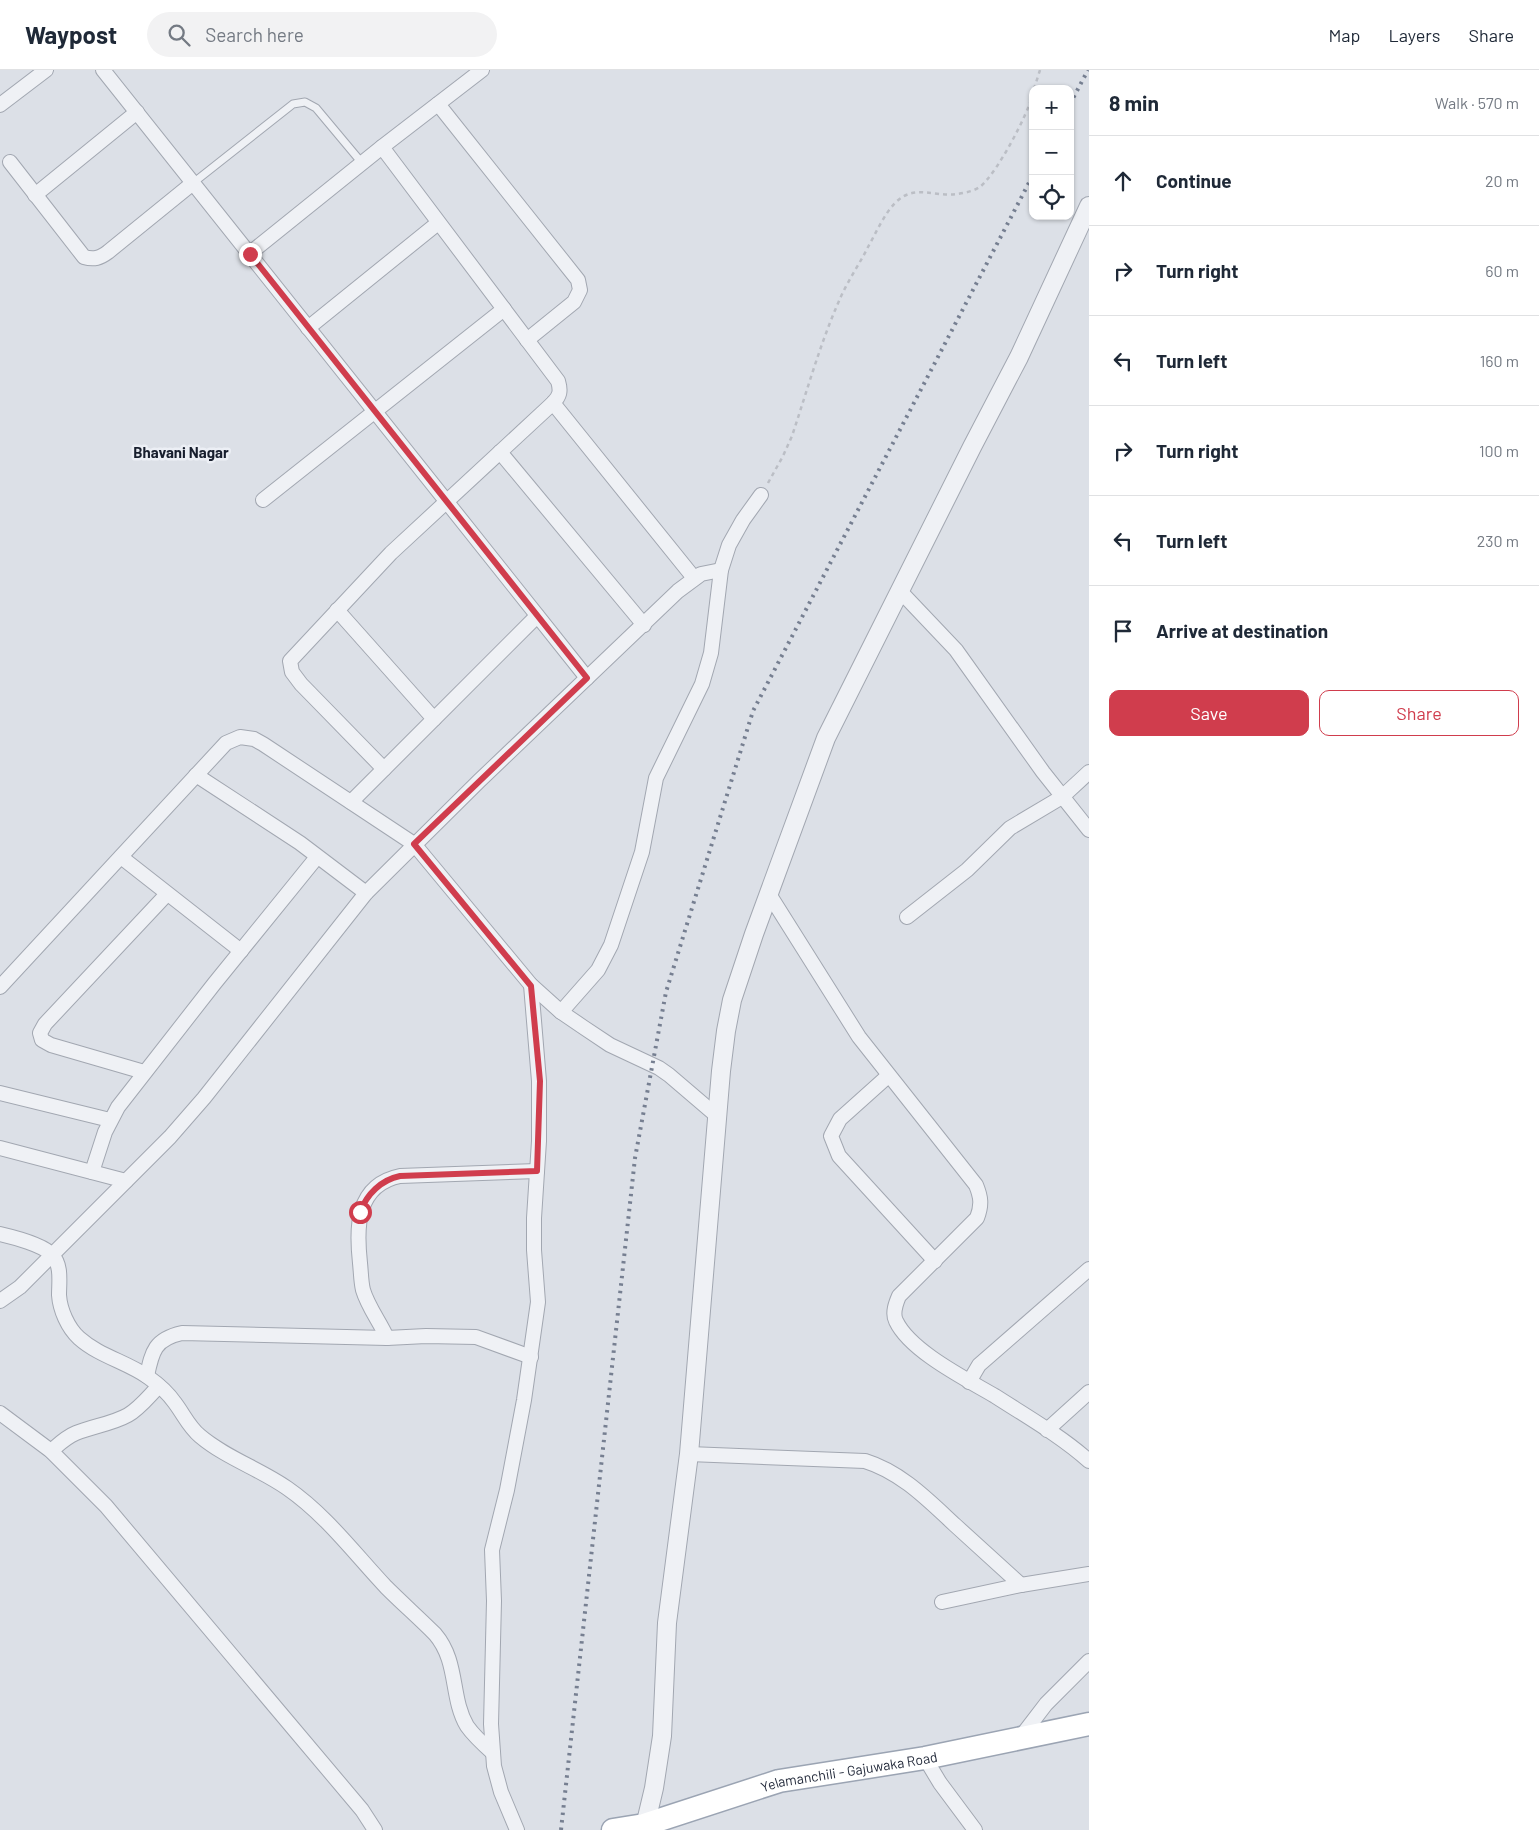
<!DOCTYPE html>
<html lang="en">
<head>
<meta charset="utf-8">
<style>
  :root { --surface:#fff; --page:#f2f2f3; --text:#1f2937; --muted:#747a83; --line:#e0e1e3; --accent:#d03d4d }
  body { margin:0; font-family:Barlow,sans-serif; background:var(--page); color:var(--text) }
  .controls { position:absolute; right:15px; top:15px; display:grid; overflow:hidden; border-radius:10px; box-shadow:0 1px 4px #0004 }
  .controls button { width:45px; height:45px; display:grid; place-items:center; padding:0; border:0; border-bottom:1px solid var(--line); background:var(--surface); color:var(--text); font:25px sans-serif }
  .stop { position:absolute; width:15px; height:15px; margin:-11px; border:4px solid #d03d4d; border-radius:50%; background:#fff }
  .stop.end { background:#d03d4d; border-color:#fff; box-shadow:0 1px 5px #0008 }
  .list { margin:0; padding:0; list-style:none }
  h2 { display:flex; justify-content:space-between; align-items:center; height:65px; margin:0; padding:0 20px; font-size:21px }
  h2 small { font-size:16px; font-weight:400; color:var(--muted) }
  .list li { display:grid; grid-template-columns:32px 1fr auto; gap:15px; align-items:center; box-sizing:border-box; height:90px; padding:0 20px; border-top:1px solid var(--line) }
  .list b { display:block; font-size:19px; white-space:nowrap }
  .list em { font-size:16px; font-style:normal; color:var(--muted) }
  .actions { display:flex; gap:10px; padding:15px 20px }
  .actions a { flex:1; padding:11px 0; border:1px solid var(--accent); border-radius:10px; text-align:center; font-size:18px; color:var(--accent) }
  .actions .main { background:var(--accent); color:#fff }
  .icon { flex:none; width:28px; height:28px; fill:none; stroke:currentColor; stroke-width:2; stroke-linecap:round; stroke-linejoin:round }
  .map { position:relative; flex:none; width:1089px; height:1760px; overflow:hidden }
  header { display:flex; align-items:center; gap:30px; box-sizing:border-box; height:70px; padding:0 25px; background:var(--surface); border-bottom:1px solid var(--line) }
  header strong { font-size:24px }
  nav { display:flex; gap:28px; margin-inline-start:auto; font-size:18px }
  .search { width:350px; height:45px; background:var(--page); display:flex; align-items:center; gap:12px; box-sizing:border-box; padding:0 18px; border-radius:28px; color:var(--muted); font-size:19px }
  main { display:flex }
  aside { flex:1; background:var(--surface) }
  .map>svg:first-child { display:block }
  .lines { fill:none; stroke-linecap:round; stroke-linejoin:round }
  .service-casing { stroke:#a2a7b1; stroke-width:9 }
  .minor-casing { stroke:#a2a7b1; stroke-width:16 }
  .tertiary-casing { stroke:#a2a7b1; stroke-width:20 }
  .primary-casing { stroke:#9ba4b3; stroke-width:25 }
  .path { stroke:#bbbec5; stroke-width:2.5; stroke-dasharray:4 4; stroke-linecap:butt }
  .service { stroke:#eff1f5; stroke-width:7 }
  .minor { stroke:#eff1f5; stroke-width:14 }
  .tertiary { stroke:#eff1f5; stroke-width:18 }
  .primary { stroke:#fff; stroke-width:22 }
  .rail { stroke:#767f91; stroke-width:4; stroke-dasharray:2.5 5; stroke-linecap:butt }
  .route { stroke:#d03d4d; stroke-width:6 }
  .labels { text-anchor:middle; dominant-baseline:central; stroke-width:5; stroke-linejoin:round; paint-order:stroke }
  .street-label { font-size:14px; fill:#262d3d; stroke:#eceff5 }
  .neighbourhood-label { font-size:15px; font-weight:bold; fill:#181f2e; stroke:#eceff5 }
</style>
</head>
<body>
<header>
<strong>Waypost</strong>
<div class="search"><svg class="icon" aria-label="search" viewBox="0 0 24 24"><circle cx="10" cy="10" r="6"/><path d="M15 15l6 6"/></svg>Search here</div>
<nav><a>Map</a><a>Layers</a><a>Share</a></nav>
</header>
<main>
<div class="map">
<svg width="1089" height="1760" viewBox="0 0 1089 1760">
  <rect width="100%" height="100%" fill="#dce0e7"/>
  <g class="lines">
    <g class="service-casing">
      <path id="service" d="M193,113L293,34L305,32L316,38L362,93"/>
    </g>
    <g class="minor-casing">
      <g id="minor">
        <path d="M103,0L587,608"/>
        <path d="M438,34L578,210L580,220L574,232L527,270"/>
        <path d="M0,35L46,0"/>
        <path d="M382,77L558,311C561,321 560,326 553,333L391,483L290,591L292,602L301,614L384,699"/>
        <path d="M10,92L84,187C94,190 100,188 108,182L193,113"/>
        <path d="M35,125L137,42"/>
        <path d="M249,184L382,77L482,0"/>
        <path d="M308,258L438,153"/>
        <path d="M553,333L694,508"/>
        <path d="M500,382L644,555"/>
        <path d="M263,430L504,239"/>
        <path d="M900,521L956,580L1043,702L1089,760"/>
        <path d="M337,540L434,649"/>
        <path d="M196,705L300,773L366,823"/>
        <path d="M351,732L537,546"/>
        <path d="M121,787L241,881"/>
        <path d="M769,824L859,967L976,1115C981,1127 982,1135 977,1148L899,1226C896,1233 892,1243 896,1251C910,1281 966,1309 995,1326C1026,1346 1061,1366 1089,1391"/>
        <path d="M907,847L967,800L1010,758L1062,727L1089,702"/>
        <path d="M0,917L226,673L240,667L254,669L263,674L414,774L531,915L561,942L583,957L610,975L659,998L669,1005L717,1046"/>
        <path d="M561,942L598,900L611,875L642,782L656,708L702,614L711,583L721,500L729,475L743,450L761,425"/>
        <path d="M144,1002L51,975L42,970L40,963L45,954L167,824"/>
        <path d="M888,1006L840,1049L831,1066L839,1086L935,1191"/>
        <path d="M0,1023L110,1050"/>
        <path d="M0,1078L126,1111"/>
        <path d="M92,1102L105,1062L118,1037L214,914L317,787"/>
        <path d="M0,1164C13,1167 44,1175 52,1185C62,1195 59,1212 59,1225C60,1240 68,1258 79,1268C99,1286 127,1292 148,1307C158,1314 168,1323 175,1333C184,1345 189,1357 200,1366C226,1388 260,1399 287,1418C326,1445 354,1483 386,1517C402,1533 419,1548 435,1564C459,1592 450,1627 467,1656C474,1666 484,1675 493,1683"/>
        <path d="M0,1231L20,1217L170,1067L204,1028L366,823L479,711L678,521L701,504L721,500"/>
        <path d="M387,1268C380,1252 368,1237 363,1220C361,1212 361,1202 360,1193C356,1157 356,1115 400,1106L537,1101"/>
        <path d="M147,1306C152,1281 155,1269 182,1263L387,1268L426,1266L476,1267L531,1287"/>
        <path d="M969,1312L979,1295L1089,1199"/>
        <path d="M0,1343L51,1381L106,1436L362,1740L375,1760"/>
        <path d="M1047,1360L1089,1322"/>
        <path d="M51,1381C59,1374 66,1367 76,1363C93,1356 112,1354 128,1345C140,1338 149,1326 159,1316"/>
        <path d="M689,1384L865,1391C901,1402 928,1430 955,1455C977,1475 999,1495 1021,1515"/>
        <path d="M942,1532L1021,1515L1089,1504"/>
        <path d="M1020,1668L1046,1634L1089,1591"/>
        <path d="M925,1688L940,1713L975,1760"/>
        <path d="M517,1760L501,1722L494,1696L491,1654L494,1531L492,1480L507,1420L524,1330L538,1232L534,1180V1148L539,1071V1011L531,915"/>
      </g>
    </g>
    <g class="tertiary-casing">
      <path id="tertiary" d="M644,1760L654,1718L662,1666L667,1553L689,1384L721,1001L726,961L732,930L754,864L826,668L972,377L1019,287L1089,136"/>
    </g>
    <g class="primary-casing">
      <g id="primary">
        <path id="s1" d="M613,1760L644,1755L779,1711L925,1688L1089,1654"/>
      </g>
    </g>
    <g class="path">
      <path d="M1034,19L1040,0"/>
      <path d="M768,413L783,386L792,366C807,321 820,274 839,231C847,212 859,195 868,177C876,163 884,144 896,132C915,114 933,127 957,124C964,123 975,121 981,116C998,101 1027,46 1033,24"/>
    </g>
    <use href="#service" class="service"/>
    <use href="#minor" class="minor"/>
    <use href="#tertiary" class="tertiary"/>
    <use href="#primary" class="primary"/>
    <g class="rail">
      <path d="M1070,34L1088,0"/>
      <path d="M561,1760L635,1088L666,922L753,641L1033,105"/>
    </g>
  </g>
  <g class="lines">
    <path class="route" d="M250,184L587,608L414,774L531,916L540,1011L537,1101L400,1106C381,1110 367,1124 360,1142"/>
  </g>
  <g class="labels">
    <g class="street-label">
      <text stroke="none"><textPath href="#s1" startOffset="244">Yelamanchili - Gajuwaka Road</textPath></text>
    </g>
    <g class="neighbourhood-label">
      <text x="181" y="382">Bhavani Nagar</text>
    </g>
  </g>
</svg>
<div class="controls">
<button>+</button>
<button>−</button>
<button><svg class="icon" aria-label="locate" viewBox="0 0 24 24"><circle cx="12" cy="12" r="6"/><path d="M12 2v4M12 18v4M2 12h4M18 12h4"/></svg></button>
</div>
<div class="stop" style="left:360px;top:1142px"></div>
<div class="stop end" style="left:250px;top:184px"></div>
</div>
<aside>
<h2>8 min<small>Walk · 570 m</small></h2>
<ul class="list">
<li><svg class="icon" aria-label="ahead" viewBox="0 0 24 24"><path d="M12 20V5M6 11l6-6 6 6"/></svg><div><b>Continue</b></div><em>20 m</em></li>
<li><svg class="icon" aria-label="right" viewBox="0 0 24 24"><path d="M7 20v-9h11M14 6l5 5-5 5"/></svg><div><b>Turn right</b></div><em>60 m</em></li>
<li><svg class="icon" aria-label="left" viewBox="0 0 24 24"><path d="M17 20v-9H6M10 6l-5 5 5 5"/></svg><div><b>Turn left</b></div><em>160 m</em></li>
<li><svg class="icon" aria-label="right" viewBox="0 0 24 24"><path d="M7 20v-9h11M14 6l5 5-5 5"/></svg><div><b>Turn right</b></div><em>100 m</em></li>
<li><svg class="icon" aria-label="left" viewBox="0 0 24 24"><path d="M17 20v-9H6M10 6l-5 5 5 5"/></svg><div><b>Turn left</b></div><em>230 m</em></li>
<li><svg class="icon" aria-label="arrive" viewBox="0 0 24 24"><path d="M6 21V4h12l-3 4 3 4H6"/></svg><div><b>Arrive at destination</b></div></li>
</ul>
<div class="actions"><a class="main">Save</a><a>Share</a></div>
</aside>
</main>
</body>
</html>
